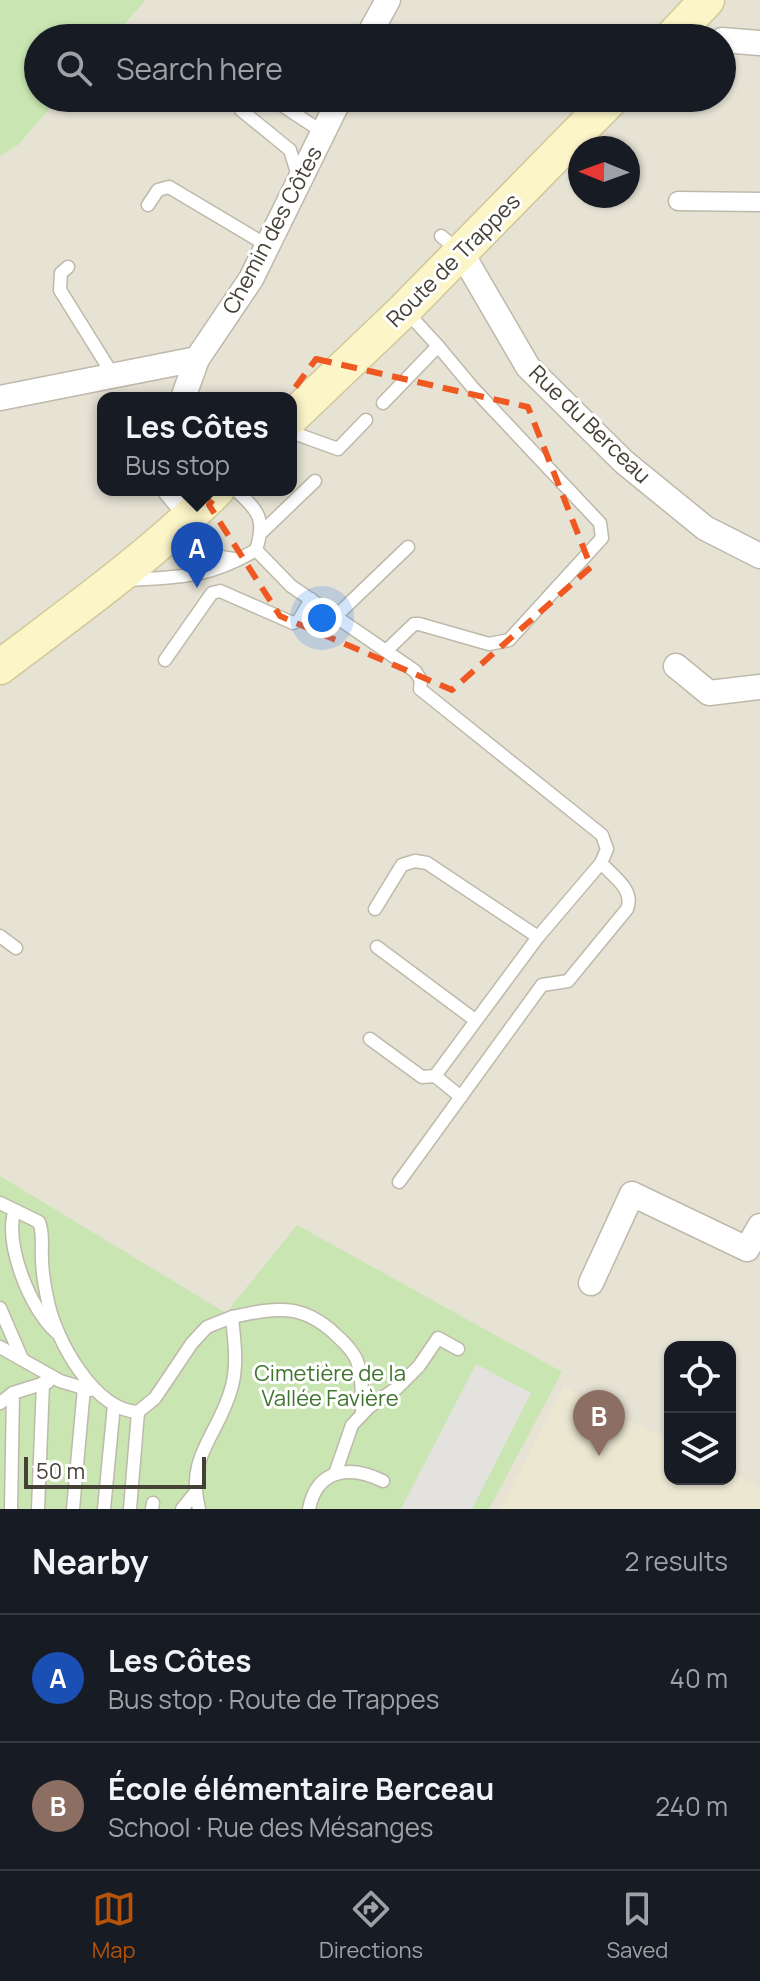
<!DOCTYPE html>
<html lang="en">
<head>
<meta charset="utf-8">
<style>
  :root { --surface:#171b24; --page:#242831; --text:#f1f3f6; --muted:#9ea1a6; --line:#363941; --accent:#b45309 }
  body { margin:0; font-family:Manrope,sans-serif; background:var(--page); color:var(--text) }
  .controls { position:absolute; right:24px; bottom:24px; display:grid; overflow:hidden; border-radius:16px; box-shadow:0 2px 6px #0004 }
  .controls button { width:72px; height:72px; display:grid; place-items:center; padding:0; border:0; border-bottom:2px solid var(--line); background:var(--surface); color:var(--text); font:40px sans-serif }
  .compass { position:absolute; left:568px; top:136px; width:72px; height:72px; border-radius:50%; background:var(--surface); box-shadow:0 2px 6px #0004; rotate:271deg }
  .scale { position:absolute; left:24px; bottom:20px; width:182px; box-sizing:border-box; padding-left:8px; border:4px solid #454136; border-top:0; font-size:22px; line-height:28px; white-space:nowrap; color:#454136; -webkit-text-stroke:6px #fff; paint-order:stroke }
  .you { position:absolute; left:322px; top:618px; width:28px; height:28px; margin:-20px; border:6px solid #fff; border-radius:50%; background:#1a73e8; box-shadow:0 0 0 12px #1a73e833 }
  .badge { display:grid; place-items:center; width:52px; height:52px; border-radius:50%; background:var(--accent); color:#fff; font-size:26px; font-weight:700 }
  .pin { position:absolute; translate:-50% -66px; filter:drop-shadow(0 2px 4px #0008) }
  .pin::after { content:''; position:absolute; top:42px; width:28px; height:24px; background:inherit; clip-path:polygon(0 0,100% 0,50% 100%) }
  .popup { position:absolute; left:97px; top:392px; width:200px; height:104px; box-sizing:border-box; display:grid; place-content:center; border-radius:16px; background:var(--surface); filter:drop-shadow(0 2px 6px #0005); font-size:26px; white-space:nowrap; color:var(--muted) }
  .popup b { font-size:30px; color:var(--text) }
  .popup::after { content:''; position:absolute; left:50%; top:100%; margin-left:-16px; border:16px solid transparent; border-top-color:var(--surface) }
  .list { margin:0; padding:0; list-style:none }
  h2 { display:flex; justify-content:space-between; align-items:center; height:104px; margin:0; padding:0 32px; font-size:34px }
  h2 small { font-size:26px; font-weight:400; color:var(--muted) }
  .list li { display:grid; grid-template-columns:52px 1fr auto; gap:24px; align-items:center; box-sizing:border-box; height:128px; padding:0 32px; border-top:2px solid var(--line) }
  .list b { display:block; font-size:30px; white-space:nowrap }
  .list p { margin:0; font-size:26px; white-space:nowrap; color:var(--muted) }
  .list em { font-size:26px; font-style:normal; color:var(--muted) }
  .icon { flex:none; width:44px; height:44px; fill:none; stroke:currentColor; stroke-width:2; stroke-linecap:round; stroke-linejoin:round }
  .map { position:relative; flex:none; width:760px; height:1509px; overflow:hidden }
  .search { position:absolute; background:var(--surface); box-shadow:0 2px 6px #0004; left:24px; right:24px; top:24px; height:88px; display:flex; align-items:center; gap:20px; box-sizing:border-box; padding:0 28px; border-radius:44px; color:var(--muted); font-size:30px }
  .sheet { height:360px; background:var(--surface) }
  nav { display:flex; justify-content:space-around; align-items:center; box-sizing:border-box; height:112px; border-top:2px solid var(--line); background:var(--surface); font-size:22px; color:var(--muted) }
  nav a { display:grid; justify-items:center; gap:4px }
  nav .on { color:var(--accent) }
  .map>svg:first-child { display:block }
  .residential { fill:#e6e3d5; fill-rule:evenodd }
  .education { fill:#ebe7d1 }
  .green { fill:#c8e5b2 }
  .parking { fill:#e4e2df }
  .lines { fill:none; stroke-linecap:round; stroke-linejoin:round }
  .service-casing { stroke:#beb9aa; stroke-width:15 }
  .pedestrian-casing { stroke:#beb9aa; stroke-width:21 }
  .minor-casing { stroke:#beb9aa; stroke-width:27 }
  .secondary-casing { stroke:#d0c898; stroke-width:37 }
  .service { stroke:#fff; stroke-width:12 }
  .pedestrian { stroke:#fff; stroke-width:18 }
  .minor { stroke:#fff; stroke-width:24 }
  .secondary { stroke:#fcf5c8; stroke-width:34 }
  .marked { fill:none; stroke:#f05821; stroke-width:6; stroke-dasharray:16 10; stroke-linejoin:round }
  .labels { text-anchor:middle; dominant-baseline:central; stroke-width:6; stroke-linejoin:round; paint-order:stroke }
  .street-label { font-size:22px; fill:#454136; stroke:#fff }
  .park-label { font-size:22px; fill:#3f742c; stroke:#fff }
</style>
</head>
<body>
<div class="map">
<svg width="760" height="1509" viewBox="0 0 760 1509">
  <rect width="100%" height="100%" fill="#f3f0e7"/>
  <path class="residential" d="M146,0H760V1509H0V156L18,145L59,98H722V38H112ZM580,148H628V196H580ZM103,398H291V490H103ZM670,1347H730V1479H670Z"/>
  <path class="education" d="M564,1387L670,1441V1479H730V1472L760,1487V1509H500Z"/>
  <g class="green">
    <path d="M0,0H146L112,38H38V98H59L18,145L0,156Z"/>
    <path d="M0,1176L226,1313L297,1225L562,1372L489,1509H0Z"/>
  </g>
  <path class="parking" d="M476,1364L531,1393L472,1509H401Z"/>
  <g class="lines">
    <g class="service-casing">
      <g id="service">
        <path d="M271,98L324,133"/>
        <path d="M241,110L290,150L298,176"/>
        <path d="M148,205L158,190L169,187L268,246"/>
        <path d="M441,236L458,250"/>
        <path d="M68,267L61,273L60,290L113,375"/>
        <path d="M383,403L438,346L405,310"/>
        <path d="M291,432L338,449L366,420"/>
        <path d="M180,530C199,551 207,556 235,559"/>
        <path d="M262,532L315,481"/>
        <path d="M256,550L291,586L415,671L421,680L420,689L602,835L607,849L601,863L538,937L435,1076L422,1077L370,1039"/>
        <path d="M127,580C181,577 208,578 256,550C266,519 259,512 236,490"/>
        <path d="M336,616L408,547"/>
        <path d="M386,651L414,624H419L489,644L509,640L602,538L600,523L473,388L438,346"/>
        <path d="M165,660L212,593L220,591L293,623L299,620L311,599"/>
        <path d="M375,909L402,865L415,861L427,863L538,937"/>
        <path d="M0,936L16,948"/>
        <path d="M377,947L475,1020"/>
        <path d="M435,1076L461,1097"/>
        <path d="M399,1182L542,985L568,981L627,909C635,890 613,876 601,863"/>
        <path d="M0,1203L39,1222C44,1234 41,1246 42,1259C42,1273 45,1288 48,1302C56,1340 94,1410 138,1412L155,1398L192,1343L207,1327L232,1317"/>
        <path d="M14,1212C5,1245 30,1309 56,1332"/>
        <path d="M0,1308L22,1359"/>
        <path d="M0,1347L60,1381L90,1390"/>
        <path d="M0,1403L13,1393L48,1382"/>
        <path d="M335,1474L352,1425L369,1407L397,1388L419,1366L438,1338L458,1349"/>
        <path d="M11,1509L13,1393"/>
        <path d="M38,1509L43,1383"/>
        <path d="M73,1509L84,1388"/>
        <path d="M104,1509L114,1405"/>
        <path d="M130,1509L138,1412"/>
        <path d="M152,1509L153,1503"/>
        <path d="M182,1509L195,1493"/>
        <path d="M199,1509C185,1455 220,1434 232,1386C238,1363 234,1339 232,1317C275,1308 302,1302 336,1335C345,1343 355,1353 358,1364C363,1380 362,1398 362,1414"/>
        <path d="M309,1509C317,1468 351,1465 383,1481"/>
      </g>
    </g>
    <g class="pedestrian-casing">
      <path id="pedestrian" d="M678,201L760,202"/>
    </g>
    <g class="minor-casing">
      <g id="minor">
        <path d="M367,38L388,0"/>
        <path d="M722,40L760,43"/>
        <path d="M461,252L528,367L624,462L705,528L760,556"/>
        <path d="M197,359L251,279L340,98"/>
        <path d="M0,398L197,359L183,398"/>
        <path d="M170,490L191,515"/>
        <path d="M676,666L709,693L760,687"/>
        <path d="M591,1283L632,1194L747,1249L760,1226"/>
      </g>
    </g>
    <g class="secondary-casing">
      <g id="secondary">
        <path d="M671,38L707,0"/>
        <path d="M291,418L405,309L612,98"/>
        <path d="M0,667C74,611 151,556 217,490"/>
      </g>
    </g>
    <use href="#service" class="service"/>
    <use href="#pedestrian" class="pedestrian"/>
    <use href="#minor" class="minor"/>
    <use href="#secondary" class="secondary"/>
  </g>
  <path class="marked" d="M316,359L528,407L591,567L452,690L280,616L209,505Z"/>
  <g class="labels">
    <g class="street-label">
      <text transform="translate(272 230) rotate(-62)">Chemin des Côtes</text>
      <text transform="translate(453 260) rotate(-45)">Route de Trappes</text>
      <text transform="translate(590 424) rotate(44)">Rue du Berceau</text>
    </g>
    <g class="park-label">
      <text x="330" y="1373">Cimetière de la<tspan x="330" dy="25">Vallée Favière</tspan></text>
    </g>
  </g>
</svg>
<div class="controls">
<button><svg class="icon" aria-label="locate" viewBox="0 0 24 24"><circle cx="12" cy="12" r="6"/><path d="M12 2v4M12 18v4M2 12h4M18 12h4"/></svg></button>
<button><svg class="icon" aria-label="layers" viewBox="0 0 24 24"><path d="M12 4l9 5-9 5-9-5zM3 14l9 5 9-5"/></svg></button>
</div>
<svg class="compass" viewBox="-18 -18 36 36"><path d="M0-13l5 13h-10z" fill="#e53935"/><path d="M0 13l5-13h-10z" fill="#9ea1a6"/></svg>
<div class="scale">50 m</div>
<div class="you"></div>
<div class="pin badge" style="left:197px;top:588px;background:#1a4fb4">A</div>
<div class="popup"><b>Les Côtes</b>Bus stop</div>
<div class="pin badge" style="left:599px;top:1456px;background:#8d6e63">B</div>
<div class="search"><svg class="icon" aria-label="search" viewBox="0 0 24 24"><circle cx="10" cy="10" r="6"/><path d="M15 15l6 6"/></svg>Search here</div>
</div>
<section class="sheet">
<h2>Nearby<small>2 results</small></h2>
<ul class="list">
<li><span class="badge" style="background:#1a4fb4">A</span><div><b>Les Côtes</b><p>Bus stop · Route de Trappes</p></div><em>40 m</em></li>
<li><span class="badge" style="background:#8d6e63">B</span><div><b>École élémentaire Berceau</b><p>School · Rue des Mésanges</p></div><em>240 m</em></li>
</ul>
</section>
<nav>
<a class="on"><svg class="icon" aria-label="map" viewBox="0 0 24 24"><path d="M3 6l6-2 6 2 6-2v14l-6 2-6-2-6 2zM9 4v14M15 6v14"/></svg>Map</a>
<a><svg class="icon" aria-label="directions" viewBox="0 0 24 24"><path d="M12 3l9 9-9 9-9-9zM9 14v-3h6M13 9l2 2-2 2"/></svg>Directions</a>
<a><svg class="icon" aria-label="saved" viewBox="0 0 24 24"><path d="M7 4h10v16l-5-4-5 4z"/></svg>Saved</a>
</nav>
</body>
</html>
